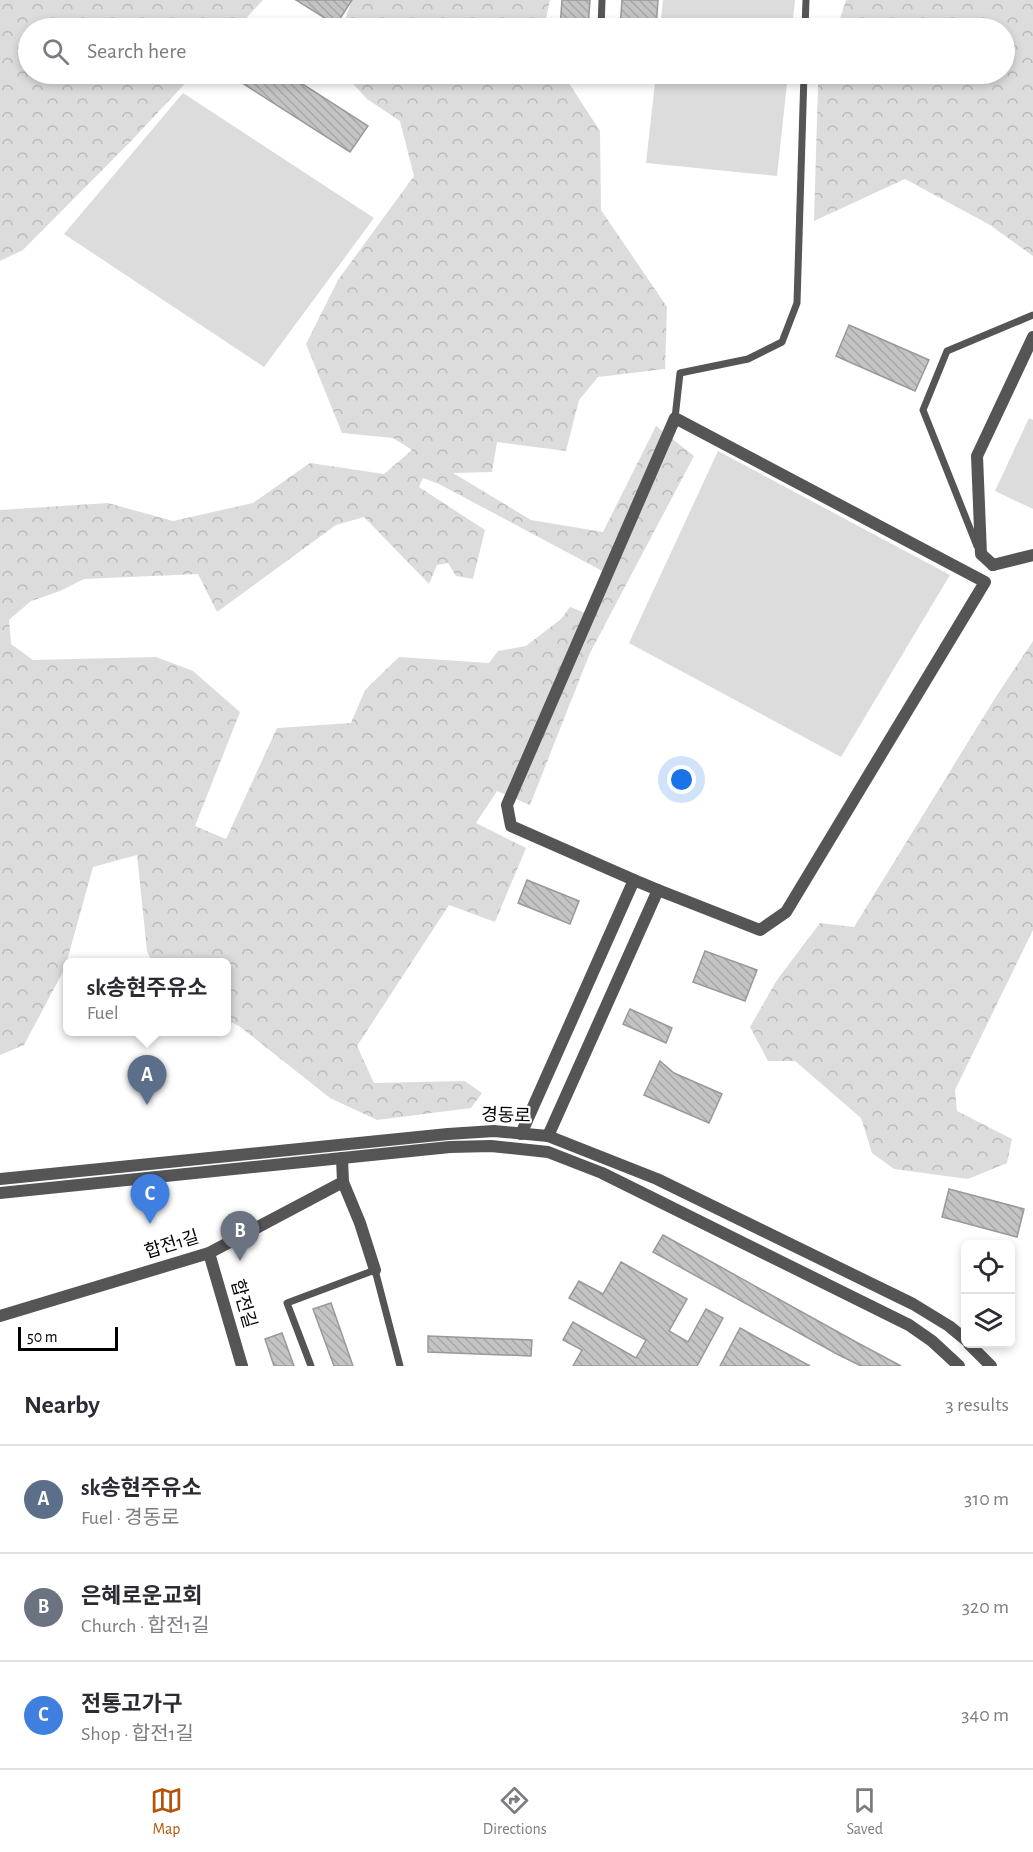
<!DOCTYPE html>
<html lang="en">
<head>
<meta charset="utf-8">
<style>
  :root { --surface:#fff; --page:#f2f2f3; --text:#2b2b33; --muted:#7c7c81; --line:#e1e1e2; --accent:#b45309 }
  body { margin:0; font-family:"Alegreya Sans","Noto Sans KR",sans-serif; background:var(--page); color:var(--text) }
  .controls { position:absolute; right:18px; bottom:18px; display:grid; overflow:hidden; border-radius:9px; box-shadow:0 3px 9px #0003 }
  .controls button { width:54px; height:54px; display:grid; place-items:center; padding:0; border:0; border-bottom:2px solid var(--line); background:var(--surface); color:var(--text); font:30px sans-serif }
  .scale { position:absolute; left:18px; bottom:15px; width:100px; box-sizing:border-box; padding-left:6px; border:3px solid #000; border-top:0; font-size:16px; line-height:21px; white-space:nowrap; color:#000; -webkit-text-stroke:4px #fff; paint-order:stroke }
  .you { position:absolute; left:682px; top:780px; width:21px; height:21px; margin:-15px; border:4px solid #fff; border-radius:50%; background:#1a73e8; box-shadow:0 0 0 9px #1a73e833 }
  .badge { display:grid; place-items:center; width:39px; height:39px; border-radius:50%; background:var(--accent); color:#fff; font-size:20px; font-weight:700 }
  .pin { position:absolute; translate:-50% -50px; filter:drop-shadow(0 2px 3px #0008) }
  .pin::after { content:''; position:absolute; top:32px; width:21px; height:18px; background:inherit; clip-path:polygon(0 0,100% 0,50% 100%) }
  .popup { position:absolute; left:63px; top:958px; width:168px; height:78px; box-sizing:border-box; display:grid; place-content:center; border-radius:9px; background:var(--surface); filter:drop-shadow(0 2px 4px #0005); font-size:20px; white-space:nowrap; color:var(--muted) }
  .popup b { font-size:22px; color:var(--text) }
  .popup::after { content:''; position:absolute; left:50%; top:100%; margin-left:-12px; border:12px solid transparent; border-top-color:var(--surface) }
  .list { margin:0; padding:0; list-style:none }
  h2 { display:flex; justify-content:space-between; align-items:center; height:78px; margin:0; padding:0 24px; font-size:26px }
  h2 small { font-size:20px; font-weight:400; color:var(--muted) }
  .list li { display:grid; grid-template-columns:39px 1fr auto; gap:18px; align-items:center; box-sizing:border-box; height:108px; padding:0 24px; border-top:2px solid var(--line) }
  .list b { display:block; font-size:22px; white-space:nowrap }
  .list p { margin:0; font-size:20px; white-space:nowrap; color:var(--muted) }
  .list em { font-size:20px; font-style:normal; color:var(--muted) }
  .icon { flex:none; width:33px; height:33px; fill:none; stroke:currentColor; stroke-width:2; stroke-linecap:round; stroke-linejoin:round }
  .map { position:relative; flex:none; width:1033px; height:1366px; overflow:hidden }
  .search { position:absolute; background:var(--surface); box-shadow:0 3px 9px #0003; left:18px; right:18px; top:18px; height:66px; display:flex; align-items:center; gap:15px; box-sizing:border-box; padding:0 21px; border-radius:33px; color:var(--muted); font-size:22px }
  .sheet { height:402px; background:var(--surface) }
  nav { display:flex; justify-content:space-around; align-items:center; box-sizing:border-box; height:84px; border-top:2px solid var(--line); background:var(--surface); font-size:16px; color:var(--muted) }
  nav a { display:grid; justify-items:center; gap:3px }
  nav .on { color:var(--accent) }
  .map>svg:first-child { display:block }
  .forest { fill:url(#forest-crowns); fill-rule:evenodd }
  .pitch { fill:#dcdcdc }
  .building { fill:url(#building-back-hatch); stroke:#999; stroke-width:1.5 }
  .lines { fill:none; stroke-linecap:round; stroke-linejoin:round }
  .service { stroke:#555; stroke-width:7 }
  .minor { stroke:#555; stroke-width:12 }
  .tertiary { stroke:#555; stroke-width:12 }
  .labels { text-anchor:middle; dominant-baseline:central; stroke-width:4.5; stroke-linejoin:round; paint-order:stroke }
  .street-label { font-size:18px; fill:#000; stroke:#fff }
</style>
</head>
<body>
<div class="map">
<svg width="1033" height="1366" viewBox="0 0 1033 1366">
  <defs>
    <pattern id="forest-crowns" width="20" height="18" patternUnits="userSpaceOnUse" patternTransform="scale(1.5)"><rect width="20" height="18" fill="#dcdcdc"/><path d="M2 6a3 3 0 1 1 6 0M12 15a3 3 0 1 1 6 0" fill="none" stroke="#bbb"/></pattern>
    <pattern id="building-back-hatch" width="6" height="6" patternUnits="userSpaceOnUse" patternTransform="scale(1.5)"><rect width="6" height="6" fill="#c4c4c4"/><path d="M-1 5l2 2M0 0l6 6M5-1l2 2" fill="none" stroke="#a7a7a7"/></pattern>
  </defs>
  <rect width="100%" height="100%" fill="#fff"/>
  <g class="forest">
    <path d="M0,0H263L237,28H28V74H194L133,139L23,250L0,261Z"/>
    <path d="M352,0H550L544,28H342Z"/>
    <path d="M846,0H1033V256L990,225L905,179L814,221L818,86L822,74H1004V28H837Z"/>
    <path d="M344,74H563L600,131L601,210L667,307L665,369L598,377L579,400L566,451L497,442L492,472L453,473L531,520L603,532L656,426L694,456L590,653L530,805L497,791L476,823L526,848L495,922L449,905L357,1046L374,1083L465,1081L482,1093L471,1108L377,1120L330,1098L239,1026L227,1020L226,962H152L147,951L137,855L93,867L65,968L24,1045L0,1055V510L108,503L173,521L253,503L310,463L384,474L412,450L393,438L342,433L306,344L338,280L414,176L400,121L367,99ZM423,478L439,484L606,573L588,614L570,607L561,619L526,646L498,651L489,663L399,657L365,690L351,723L277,728L226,839L195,826L240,712L193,671L156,657L33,660L11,644L9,620L31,601L60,591L84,579L198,574L217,612L336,525L364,517L429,584L437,565L448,563L456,576L473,579L485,530L419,487Z"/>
    <path d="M1033,641V930L955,1090L957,1111L1012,1139L1007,1163L968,1179L894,1169L872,1153L861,1118L795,1061H768L750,1027L777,980L820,923L854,927L997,695Z"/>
  </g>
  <g class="pitch">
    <path d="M663,0H795L792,28H660Z"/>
    <path d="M656,74H788L777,176L646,163Z"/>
    <path d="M183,93L374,218L264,367L64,234Z"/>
    <path d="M1029,418L1033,420V509L995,491Z"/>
    <path d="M718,451L950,575L841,757L629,643Z"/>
  </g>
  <g class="building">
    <path d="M296,0H352L336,25Z"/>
    <path d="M562,0H590L588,28H560Z"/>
    <path d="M622,0H658L656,28H620Z"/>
    <path d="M228,74H287L368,126L350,152Z"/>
    <path d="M849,325L929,360L915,391L836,356Z"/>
    <path d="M527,880L579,901L570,924L518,903Z"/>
    <path d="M705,951L757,970L745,1001L693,982Z"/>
    <path d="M630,1009L672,1028L666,1043L623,1024Z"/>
    <path d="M660,1061L674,1073L722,1094L709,1123L644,1095Z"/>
    <path d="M949,1189L1024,1209L1017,1237L942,1217Z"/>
    <path d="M663,1235L856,1342L901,1366H861L837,1354L653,1252Z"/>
    <path d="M621,1262L687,1299L669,1331L688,1342L706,1309L723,1318L697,1366H573L582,1350L563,1340L573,1322L636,1358L646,1340L569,1298L579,1281L603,1294Z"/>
    <path d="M331,1303L353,1366H334L313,1309Z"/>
    <path d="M740,1328L756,1337L810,1366H720Z"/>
    <path d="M282,1333L294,1366H274L265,1339Z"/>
    <path d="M428,1336L532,1340L531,1356L428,1352Z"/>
  </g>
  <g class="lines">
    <g class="service">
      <path d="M601,28L602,0"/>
      <path d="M805,28L806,0"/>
      <path d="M675,418L680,373L748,359L782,342L797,303L804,74"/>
      <path d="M977,546L923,410L947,351L1033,315"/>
      <path d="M311,1366L287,1303L375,1270L400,1366"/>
    </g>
    <g class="minor">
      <path d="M993,565L981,554L977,456L1033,337"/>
      <path d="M993,565L1033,555"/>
      <path d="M634,880L511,826L507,805L675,418L985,582L786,912L760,930L658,890"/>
      <path d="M521,1134L634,880L658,890L548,1136"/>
      <path d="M343,1182L360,1223L375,1270"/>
      <path d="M209,1253L242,1366"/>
      <path d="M0,1316L209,1253L343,1182L342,1158"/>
    </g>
    <g class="tertiary">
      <path d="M0,1179L448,1134L494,1131L548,1136L657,1179L913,1304L949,1326L966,1340"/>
      <path d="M0,1193L450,1147L491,1146L548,1152L602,1173L909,1325L932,1341L959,1366"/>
      <path d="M969,1344L991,1366"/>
    </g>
  </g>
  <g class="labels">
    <g class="street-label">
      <text transform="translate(506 1116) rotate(2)">경동로</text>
      <text transform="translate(172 1245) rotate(-17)">합전1길</text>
      <text transform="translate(243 1304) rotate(74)">합전길</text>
    </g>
  </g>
</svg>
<div class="controls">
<button><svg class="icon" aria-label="locate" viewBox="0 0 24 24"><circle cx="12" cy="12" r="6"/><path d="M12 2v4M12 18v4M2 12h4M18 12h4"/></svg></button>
<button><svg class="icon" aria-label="layers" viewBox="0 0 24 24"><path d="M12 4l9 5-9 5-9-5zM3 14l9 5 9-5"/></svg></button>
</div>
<div class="scale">50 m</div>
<div class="you"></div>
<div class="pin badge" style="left:147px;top:1105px;background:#5c6f8a">A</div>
<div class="popup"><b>sk송현주유소</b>Fuel</div>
<div class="pin badge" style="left:240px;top:1261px;background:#6b7280">B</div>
<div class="pin badge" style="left:150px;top:1224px;background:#3f7fe0">C</div>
<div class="search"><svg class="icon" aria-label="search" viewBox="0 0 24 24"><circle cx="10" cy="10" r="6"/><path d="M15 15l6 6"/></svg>Search here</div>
</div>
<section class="sheet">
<h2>Nearby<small>3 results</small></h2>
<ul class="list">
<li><span class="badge" style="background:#5c6f8a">A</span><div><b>sk송현주유소</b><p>Fuel · 경동로</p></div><em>310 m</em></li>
<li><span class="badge" style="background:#6b7280">B</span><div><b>은혜로운교회</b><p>Church · 합전1길</p></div><em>320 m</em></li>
<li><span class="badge" style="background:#3f7fe0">C</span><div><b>전통고가구</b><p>Shop · 합전1길</p></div><em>340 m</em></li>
</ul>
</section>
<nav>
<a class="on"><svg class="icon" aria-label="map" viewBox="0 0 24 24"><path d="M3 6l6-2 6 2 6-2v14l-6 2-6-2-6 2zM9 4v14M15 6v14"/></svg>Map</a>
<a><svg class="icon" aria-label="directions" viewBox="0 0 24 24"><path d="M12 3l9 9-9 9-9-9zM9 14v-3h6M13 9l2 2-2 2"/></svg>Directions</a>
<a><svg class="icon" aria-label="saved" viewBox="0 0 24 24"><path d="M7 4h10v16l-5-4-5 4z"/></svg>Saved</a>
</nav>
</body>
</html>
